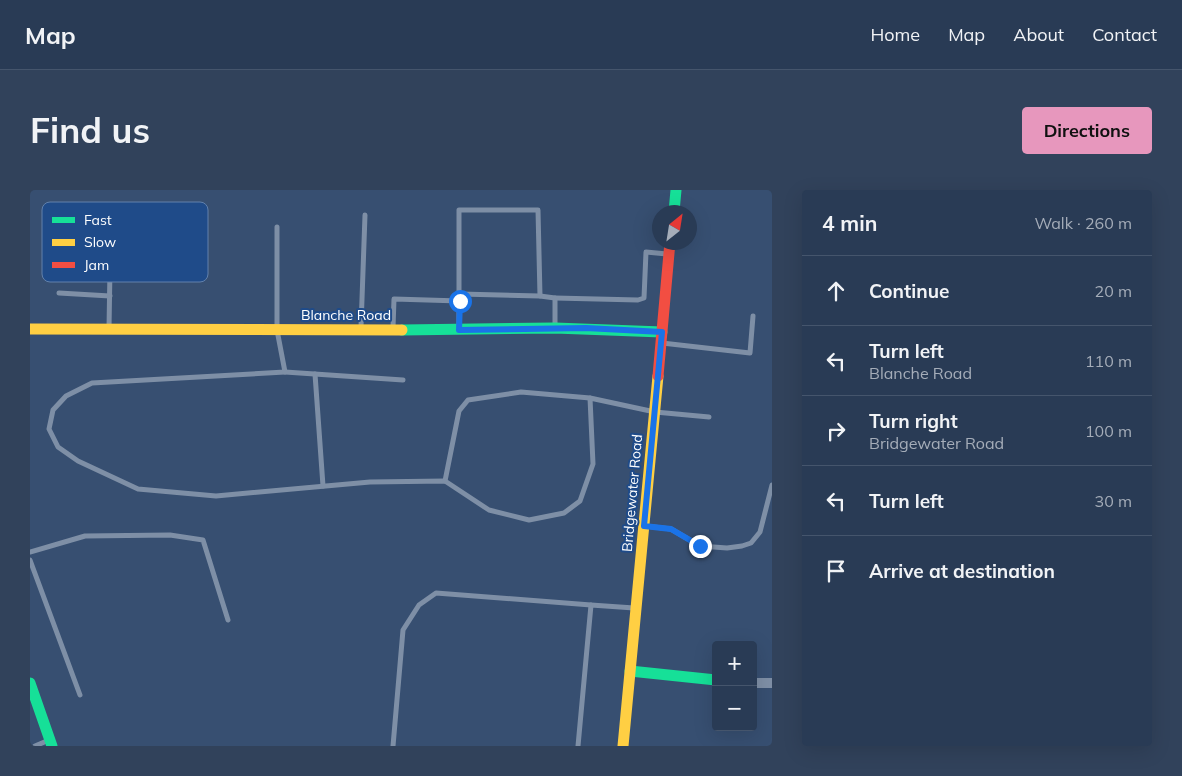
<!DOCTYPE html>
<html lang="en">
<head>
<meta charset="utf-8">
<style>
  :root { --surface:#293b55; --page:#31425b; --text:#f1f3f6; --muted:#a5adb9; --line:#45556c; --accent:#e797bd }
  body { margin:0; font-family:Mulish,sans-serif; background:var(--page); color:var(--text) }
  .controls { position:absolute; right:15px; bottom:15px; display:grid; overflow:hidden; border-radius:5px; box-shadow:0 5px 20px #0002 }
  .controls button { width:45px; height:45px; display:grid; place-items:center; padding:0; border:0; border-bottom:1px solid var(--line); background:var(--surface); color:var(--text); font:25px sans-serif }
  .compass { position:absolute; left:622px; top:15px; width:45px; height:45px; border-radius:50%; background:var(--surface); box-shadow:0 5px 20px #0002; rotate:30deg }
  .stop { position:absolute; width:15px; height:15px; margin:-11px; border:4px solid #1a73e8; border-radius:50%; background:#fff }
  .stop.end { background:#1a73e8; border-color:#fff; box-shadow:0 1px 5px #0008 }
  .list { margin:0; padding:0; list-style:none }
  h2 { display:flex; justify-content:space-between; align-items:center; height:65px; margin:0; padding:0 20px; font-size:21px }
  h2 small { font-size:16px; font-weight:400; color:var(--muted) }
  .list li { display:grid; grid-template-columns:32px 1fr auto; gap:15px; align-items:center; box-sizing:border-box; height:70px; padding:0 20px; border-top:1px solid var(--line) }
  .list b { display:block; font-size:19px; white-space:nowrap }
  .list p { margin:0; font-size:16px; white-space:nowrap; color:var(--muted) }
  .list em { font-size:16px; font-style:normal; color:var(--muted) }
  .icon { flex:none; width:28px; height:28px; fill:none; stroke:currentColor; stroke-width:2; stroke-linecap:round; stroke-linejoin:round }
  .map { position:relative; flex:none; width:742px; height:556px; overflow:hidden; border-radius:5px }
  header { display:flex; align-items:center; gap:30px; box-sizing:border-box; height:70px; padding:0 25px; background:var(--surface); border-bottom:1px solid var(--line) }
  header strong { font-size:24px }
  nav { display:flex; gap:28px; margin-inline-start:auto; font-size:18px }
  .intro { display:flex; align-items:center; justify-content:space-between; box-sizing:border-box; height:120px; padding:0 30px }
  h1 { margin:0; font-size:35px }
  .button { padding:12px 22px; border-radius:5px; background:var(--accent); color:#111; font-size:18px; font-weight:700 }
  main { display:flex; gap:30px; padding:0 30px }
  aside { flex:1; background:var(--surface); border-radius:5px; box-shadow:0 5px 20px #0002 }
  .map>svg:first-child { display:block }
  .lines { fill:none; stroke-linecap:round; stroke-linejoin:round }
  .lane { stroke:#7e8fa6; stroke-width:5 }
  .street { stroke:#7e8fa6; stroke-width:10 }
  .fast { stroke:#16e098; stroke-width:11 }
  .slow { stroke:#ffcf43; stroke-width:11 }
  .jam { stroke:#f24e42; stroke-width:11 }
  .route { stroke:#1a73e8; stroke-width:6 }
  .labels { text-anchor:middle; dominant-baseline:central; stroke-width:4; stroke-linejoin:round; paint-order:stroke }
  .street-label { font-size:14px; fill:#fff; stroke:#1f4b89 }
  .key { fill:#1f4b89; stroke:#6281ac; stroke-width:1 }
  .key-label { font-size:14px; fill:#fff }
</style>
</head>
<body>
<header>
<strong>Map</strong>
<nav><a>Home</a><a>Map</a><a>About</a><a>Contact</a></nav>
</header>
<div class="intro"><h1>Find us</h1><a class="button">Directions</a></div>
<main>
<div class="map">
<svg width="742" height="556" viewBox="0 0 742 556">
  <rect width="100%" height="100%" fill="#374f71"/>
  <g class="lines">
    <g class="lane">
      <path d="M247,37V140L255,182L62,193L36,206L23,220L19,239L28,257L48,271L108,299L186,306L340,292L415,291L459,320L499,330L534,323L550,311L563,274L560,208L625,222L679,227"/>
      <path d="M29,103L80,106"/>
      <path d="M430,104L510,106L525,108V135"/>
      <path d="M525,108L608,110L614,108L616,62L637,64"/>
      <path d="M331,137L335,25"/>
      <path d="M363,138L364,109L430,111"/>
      <path d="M79,139L81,18"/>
      <path d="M429,139V20H508L510,106"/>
      <path d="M632,153L720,163L723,126"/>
      <path d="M255,182L373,190"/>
      <path d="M285,184L293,296"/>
      <path d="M415,291L429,221L438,210L491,202L560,208"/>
      <path d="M615,336L641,339L670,356L697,358L712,356L721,353L730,342L742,295"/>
      <path d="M0,362L55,346L140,345L173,350L198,430"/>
      <path d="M0,370L50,505"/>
      <path d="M5,556L19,550"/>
      <path d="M363,556L373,440L389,415L406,403L561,415"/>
      <path d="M548,556L561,415L604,418"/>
    </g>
    <path class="street" d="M723,493H742"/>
    <g class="fast">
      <path d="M644,22L646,0"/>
      <path d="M372,140L525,138L632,142"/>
      <path d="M600,481L686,490"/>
      <path d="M0,493L22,556"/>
    </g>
    <g class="slow">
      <path d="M0,139L372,140"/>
      <path d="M593,556L628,186"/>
    </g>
    <path class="jam" d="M628,186L640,52"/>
  </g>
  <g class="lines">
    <path class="route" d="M430,111L429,140L556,138L632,142L614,336L641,339L670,356"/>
  </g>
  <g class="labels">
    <g class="street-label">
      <text x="316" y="125">Blanche Road</text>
      <text transform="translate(602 303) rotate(-85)">Bridgewater Road</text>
    </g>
  </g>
  <rect x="12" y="12" width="166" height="80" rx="8" class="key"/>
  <rect x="22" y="27" width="23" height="6" fill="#16e098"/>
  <rect x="22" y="49" width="23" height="7" fill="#ffcf43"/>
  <rect x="22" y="72" width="23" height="6" fill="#f24e42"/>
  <g class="key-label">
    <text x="54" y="35">Fast</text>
    <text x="54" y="57">Slow</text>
    <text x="54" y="80">Jam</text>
  </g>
</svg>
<div class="controls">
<button>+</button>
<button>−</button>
</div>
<svg class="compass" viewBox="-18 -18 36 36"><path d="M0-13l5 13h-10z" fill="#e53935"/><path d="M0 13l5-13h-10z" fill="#a5adb9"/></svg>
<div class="stop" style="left:430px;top:111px"></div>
<div class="stop end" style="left:670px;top:356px"></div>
</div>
<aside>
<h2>4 min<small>Walk · 260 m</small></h2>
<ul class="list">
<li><svg class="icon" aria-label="ahead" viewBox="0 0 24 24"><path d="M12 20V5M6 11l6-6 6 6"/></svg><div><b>Continue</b></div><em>20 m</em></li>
<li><svg class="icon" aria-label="left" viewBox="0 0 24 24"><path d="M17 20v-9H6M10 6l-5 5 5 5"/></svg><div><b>Turn left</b><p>Blanche Road</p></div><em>110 m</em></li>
<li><svg class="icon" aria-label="right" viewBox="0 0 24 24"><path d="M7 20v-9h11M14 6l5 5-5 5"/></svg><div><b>Turn right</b><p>Bridgewater Road</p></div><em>100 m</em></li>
<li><svg class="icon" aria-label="left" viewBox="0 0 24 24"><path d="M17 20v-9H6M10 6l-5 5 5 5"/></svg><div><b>Turn left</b></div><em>30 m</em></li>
<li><svg class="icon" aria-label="arrive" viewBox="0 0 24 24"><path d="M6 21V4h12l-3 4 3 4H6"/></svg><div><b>Arrive at destination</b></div></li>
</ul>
</aside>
</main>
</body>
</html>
